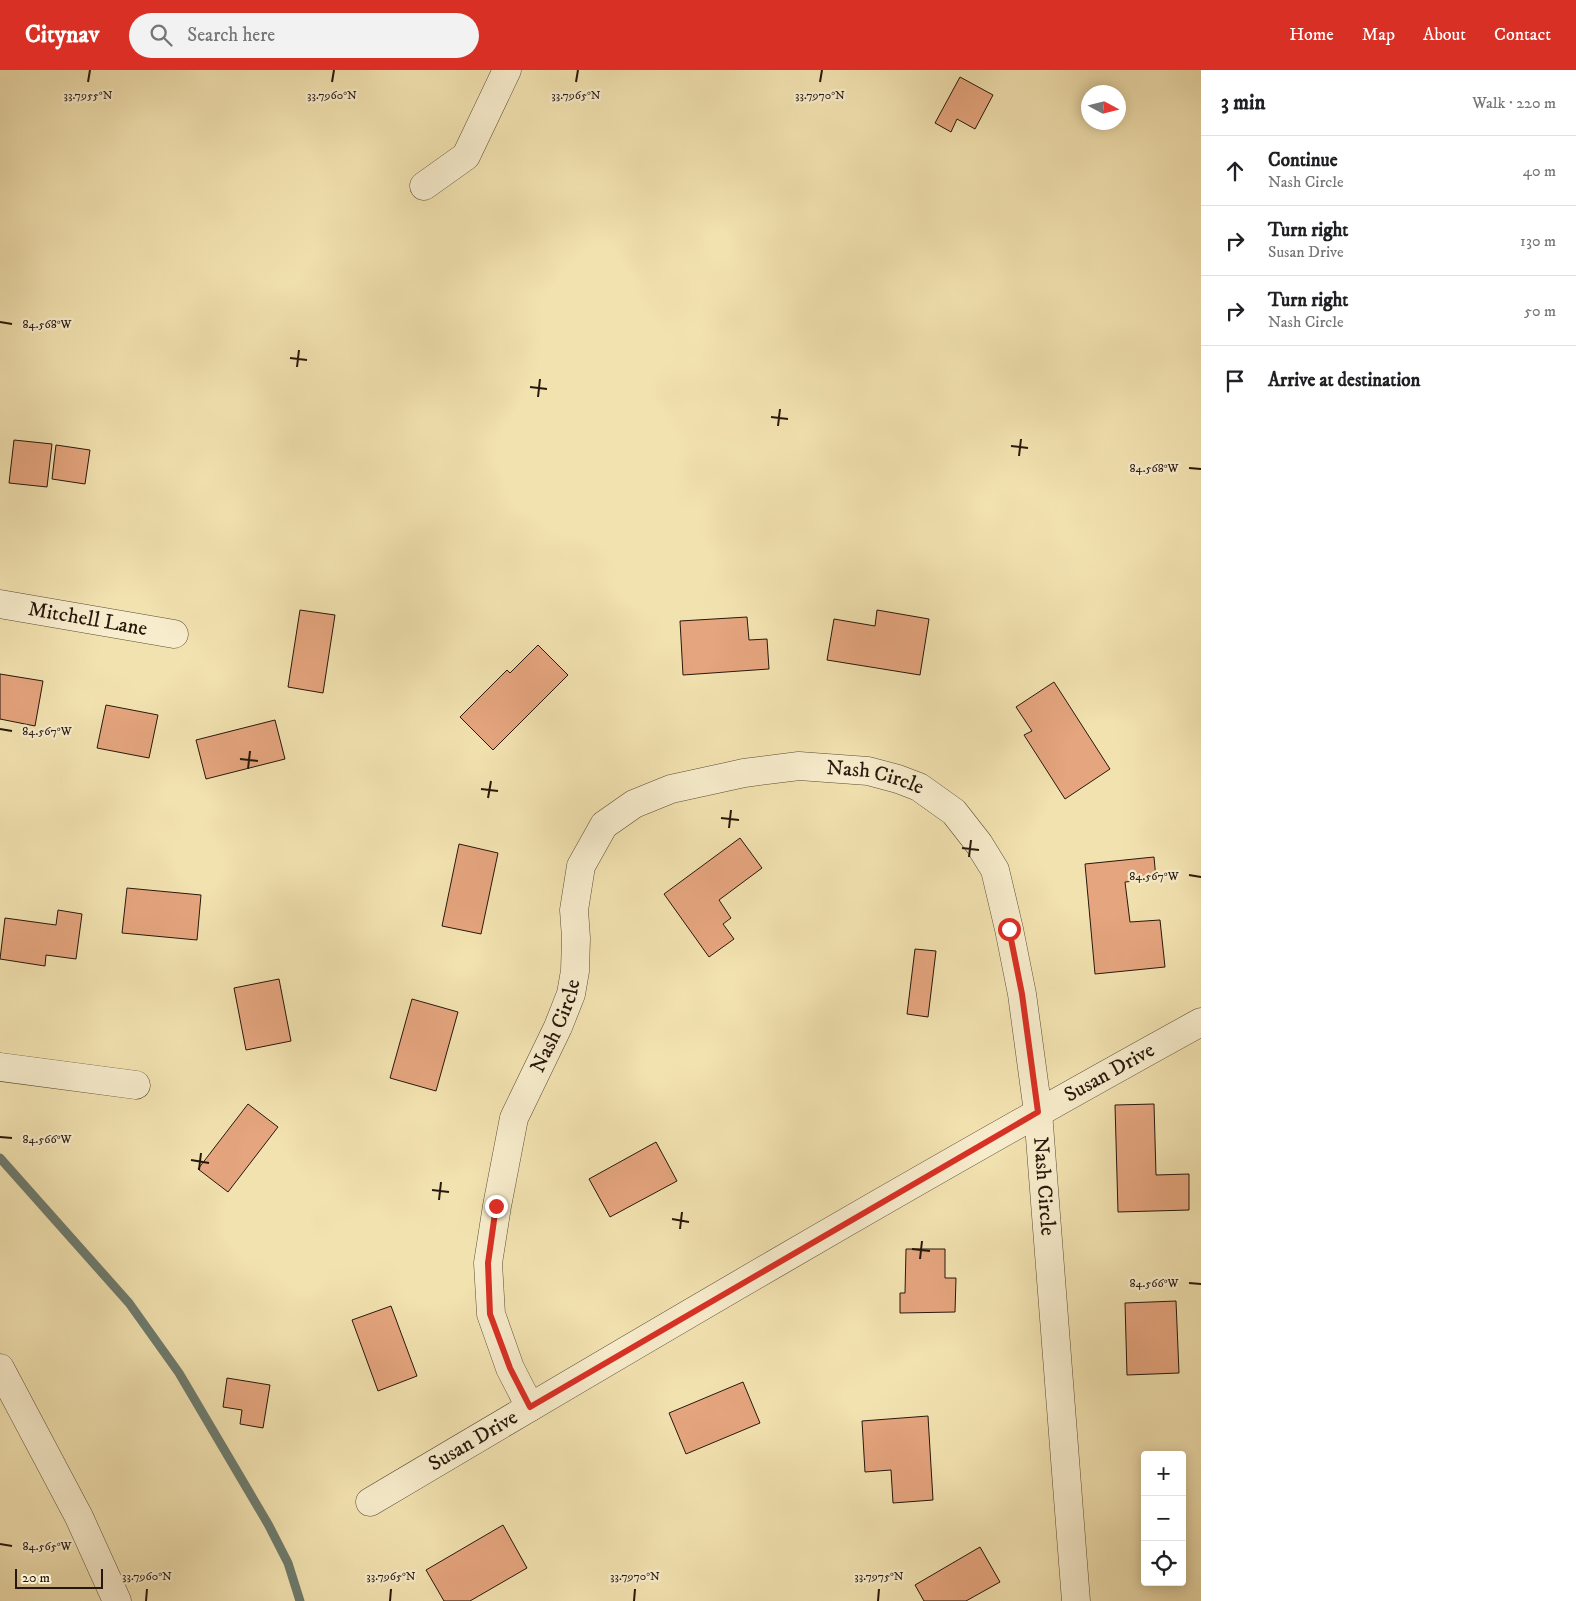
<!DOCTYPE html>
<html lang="en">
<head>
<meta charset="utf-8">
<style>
  :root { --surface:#fff; --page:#f2f2f2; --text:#202124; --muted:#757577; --line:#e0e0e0; --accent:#d93025 }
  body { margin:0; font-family:"IM FELL DW Pica",serif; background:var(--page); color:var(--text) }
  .controls { position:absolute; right:15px; bottom:15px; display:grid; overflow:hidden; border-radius:5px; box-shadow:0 2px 12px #0003 }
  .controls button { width:45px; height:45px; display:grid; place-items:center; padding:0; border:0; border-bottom:1px solid var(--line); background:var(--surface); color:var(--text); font:25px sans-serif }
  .compass { position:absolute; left:1081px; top:15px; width:45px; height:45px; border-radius:50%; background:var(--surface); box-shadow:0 2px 12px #0003; rotate:97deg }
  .scale { position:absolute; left:15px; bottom:12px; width:88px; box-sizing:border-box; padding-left:5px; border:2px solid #27170c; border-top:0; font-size:14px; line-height:18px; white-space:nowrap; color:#27170c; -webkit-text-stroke:4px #f7eccc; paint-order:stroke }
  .stop { position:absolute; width:15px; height:15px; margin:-11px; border:4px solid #d93025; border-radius:50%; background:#fff }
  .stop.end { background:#d93025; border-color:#fff; box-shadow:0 1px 5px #0008 }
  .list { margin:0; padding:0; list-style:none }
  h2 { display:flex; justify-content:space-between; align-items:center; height:65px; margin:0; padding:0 20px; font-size:21px }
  h2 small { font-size:16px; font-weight:400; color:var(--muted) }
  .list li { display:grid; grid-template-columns:32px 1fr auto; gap:15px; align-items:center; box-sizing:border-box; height:70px; padding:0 20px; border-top:1px solid var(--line) }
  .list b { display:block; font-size:19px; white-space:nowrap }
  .list p { margin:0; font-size:16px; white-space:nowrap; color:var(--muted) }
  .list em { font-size:16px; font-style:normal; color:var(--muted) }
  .icon { flex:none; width:28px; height:28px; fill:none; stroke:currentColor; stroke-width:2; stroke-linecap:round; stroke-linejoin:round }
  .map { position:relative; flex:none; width:1201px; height:1531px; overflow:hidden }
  header { display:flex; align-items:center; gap:30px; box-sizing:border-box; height:70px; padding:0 25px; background:var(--accent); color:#fff }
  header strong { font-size:24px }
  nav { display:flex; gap:28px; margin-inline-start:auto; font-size:18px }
  .search { width:350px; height:45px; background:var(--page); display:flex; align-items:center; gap:12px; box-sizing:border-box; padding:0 18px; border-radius:28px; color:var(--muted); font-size:19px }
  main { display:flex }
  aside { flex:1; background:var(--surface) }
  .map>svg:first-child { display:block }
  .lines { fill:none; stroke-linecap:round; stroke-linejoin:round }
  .stream { stroke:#6d7b6e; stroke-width:9 }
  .building { fill:#e5a57e; stroke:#27170c }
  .minor-casing { stroke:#5a4a35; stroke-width:29 }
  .minor { stroke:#f7eccc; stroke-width:28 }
  .route { stroke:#d93025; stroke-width:6 }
  .ticks { fill:none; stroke:#27170c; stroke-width:2 }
  .labels { text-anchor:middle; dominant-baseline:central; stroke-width:4.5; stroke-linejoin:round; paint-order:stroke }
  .street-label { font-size:21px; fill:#27170c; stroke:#f7eccc }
  .ticks-label { font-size:12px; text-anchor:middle; fill:#27170c; stroke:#f7eccc; stroke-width:4.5; stroke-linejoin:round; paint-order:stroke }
</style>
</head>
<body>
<header>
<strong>Citynav</strong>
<div class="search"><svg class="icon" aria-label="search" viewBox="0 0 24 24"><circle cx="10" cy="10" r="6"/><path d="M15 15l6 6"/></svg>Search here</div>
<nav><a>Home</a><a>Map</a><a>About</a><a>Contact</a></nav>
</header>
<main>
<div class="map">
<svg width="1201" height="1531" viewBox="0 0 1201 1531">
  <rect width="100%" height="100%" fill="#f2e2b0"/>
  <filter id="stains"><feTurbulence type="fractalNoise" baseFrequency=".004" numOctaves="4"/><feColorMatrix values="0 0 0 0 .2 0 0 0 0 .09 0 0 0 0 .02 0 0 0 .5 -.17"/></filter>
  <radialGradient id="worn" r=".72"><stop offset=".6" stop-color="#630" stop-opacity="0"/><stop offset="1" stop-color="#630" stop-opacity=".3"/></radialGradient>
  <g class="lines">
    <path class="stream" d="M0,1088L129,1233L179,1303L268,1454L288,1493L300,1531"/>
  </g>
  <g class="building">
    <path d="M960,7L993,25L975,59L957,49L951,62L935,53Z"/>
    <path d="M14,370L52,374L47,417L9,413Z"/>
    <path d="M56,375L90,380L85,414L52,409Z"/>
    <path d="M300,540L335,545L323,623L288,617Z"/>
    <path d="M877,540L929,549L920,605L827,590L834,549L875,556Z"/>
    <path d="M747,547L749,570L767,569L769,599L683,605L680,551Z"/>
    <path d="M538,575L568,605L493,680L460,647L507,600L510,603Z"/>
    <path d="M0,604L43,611L35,656L0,649Z"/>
    <path d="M1054,612L1110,699L1065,729L1024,665L1032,661L1016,637Z"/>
    <path d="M106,635L158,645L149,688L97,678Z"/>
    <path d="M275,650L285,689L206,709L196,670Z"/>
    <path d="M740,768L762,798L719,830L731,848L723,854L734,869L709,887L664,824Z"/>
    <path d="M459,774L498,783L481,864L442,856Z"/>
    <path d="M1154,787L1156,809L1125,812L1130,852L1160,850L1165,897L1095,904L1085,794Z"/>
    <path d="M127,818L201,825L197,870L122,863Z"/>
    <path d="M58,840L82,844L76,889L46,885L45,896L0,889L5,848L56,855Z"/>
    <path d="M915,879L936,881L928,947L907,944Z"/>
    <path d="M279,909L291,971L246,980L234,918Z"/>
    <path d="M412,929L458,942L436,1021L390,1008Z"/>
    <path d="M248,1034L278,1057L228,1122L198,1099Z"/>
    <path d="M1154,1034L1156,1105L1189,1104V1140L1118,1142L1115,1035Z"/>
    <path d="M656,1072L677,1111L610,1147L589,1109Z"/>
    <path d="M906,1179H945V1208H956L955,1242L900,1243V1223H905Z"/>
    <path d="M1176,1231L1179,1303L1127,1305L1125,1233Z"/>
    <path d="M391,1236L417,1306L378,1321L352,1250Z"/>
    <path d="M227,1308L270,1315L263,1358L240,1354L242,1340L223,1337Z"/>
    <path d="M743,1312L760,1353L686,1384L669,1343Z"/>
    <path d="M928,1346L933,1430L893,1433L891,1400L865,1402L862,1351Z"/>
    <path d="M503,1455L527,1498L470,1531H444L426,1500Z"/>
    <path d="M980,1477L1000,1512L966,1531H924L915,1515Z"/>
  </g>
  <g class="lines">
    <g class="minor-casing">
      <g id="minor">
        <path d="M424,116L466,86L507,0"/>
        <path id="s1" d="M0,534L174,564"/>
        <path d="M0,997L136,1015"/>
        <path d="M0,1298L79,1447L117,1531"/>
        <path id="s2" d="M530,1337L510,1298L491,1244L488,1193L497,1136L514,1048L558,957L571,924L575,901L576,868L574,840L581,796L604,755L634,734L671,719L744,703L799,696L868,701L898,709L919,717L954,742L979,774L995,800L1009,859L1022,924L1038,1042L1076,1531"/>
        <path id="s3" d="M370,1432C645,1269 921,1106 1201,952"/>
      </g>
    </g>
    <use href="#minor" class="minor"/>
  </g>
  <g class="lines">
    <path class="route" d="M496,1136L488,1193L490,1244L510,1298L530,1337L1038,1042L1022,924L1009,859"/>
  </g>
  <path class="ticks" d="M88,12L90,0M332,12L334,0M576,12L578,0M820,12L822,0M0,252L12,254M290,288L307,290M297,297L299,280M530,317L547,319M538,327L540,309M771,347L788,349M778,356L780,339M1011,376L1028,378M1019,386L1021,369M1189,398L1201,399M0,659L12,661M240,689L258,691M248,699L250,681M481,719L498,721M488,728L491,711M721,748L739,750M729,758L731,740M962,778L979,780M969,787L971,770M1189,805L1201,807M0,1067L12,1068M191,1090L209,1093M199,1100L201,1083M432,1120L449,1122M439,1130L441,1112M672,1149L689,1152M680,1159L682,1142M912,1179L930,1181M920,1189L922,1171M1189,1213L1201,1214M0,1474L12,1476M146,1531L147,1519M390,1531L391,1519M634,1531L635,1519M878,1531L879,1519"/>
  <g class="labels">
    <g class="street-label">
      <text stroke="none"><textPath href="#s1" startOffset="89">Mitchell Lane</textPath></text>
      <text stroke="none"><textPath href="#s2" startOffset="896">Nash Circle</textPath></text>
      <text stroke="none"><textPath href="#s2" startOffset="401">Nash Circle</textPath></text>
      <text stroke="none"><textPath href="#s3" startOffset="855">Susan Drive</textPath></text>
      <text stroke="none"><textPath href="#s2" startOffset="1376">Nash Circle</textPath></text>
      <text stroke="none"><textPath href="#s3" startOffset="120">Susan Drive</textPath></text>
    </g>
  </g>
  <g class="ticks-label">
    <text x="88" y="29">33.7955°N</text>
    <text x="332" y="29">33.7960°N</text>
    <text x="576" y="29">33.7965°N</text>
    <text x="820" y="29">33.7970°N</text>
    <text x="47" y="258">84.568°W</text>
    <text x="1154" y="402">84.568°W</text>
    <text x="47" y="665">84.567°W</text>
    <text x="1154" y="810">84.567°W</text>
    <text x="47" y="1073">84.566°W</text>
    <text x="1154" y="1217">84.566°W</text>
    <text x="47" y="1480">84.565°W</text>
    <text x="147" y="1510">33.7960°N</text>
    <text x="391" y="1510">33.7965°N</text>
    <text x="635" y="1510">33.7970°N</text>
    <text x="879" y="1510">33.7975°N</text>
  </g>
  <rect width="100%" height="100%" filter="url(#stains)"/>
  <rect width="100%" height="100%" fill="url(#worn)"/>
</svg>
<div class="controls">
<button>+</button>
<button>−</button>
<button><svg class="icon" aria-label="locate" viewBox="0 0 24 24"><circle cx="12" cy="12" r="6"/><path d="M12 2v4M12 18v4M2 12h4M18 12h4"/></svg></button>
</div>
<svg class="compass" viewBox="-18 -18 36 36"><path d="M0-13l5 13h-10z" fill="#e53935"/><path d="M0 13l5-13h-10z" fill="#757577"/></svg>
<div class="scale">20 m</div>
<div class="stop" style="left:1009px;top:859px"></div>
<div class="stop end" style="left:496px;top:1136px"></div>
</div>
<aside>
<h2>3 min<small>Walk · 220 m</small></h2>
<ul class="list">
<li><svg class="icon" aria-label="ahead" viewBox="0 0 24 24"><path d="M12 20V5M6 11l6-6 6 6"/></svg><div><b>Continue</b><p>Nash Circle</p></div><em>40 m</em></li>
<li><svg class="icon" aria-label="right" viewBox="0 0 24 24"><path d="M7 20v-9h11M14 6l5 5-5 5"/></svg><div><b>Turn right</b><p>Susan Drive</p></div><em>130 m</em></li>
<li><svg class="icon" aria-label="right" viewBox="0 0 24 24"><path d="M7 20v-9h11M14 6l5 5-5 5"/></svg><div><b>Turn right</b><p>Nash Circle</p></div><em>50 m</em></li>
<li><svg class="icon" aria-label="arrive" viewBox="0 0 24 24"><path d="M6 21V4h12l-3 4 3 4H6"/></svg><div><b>Arrive at destination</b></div></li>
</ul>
</aside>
</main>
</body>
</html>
